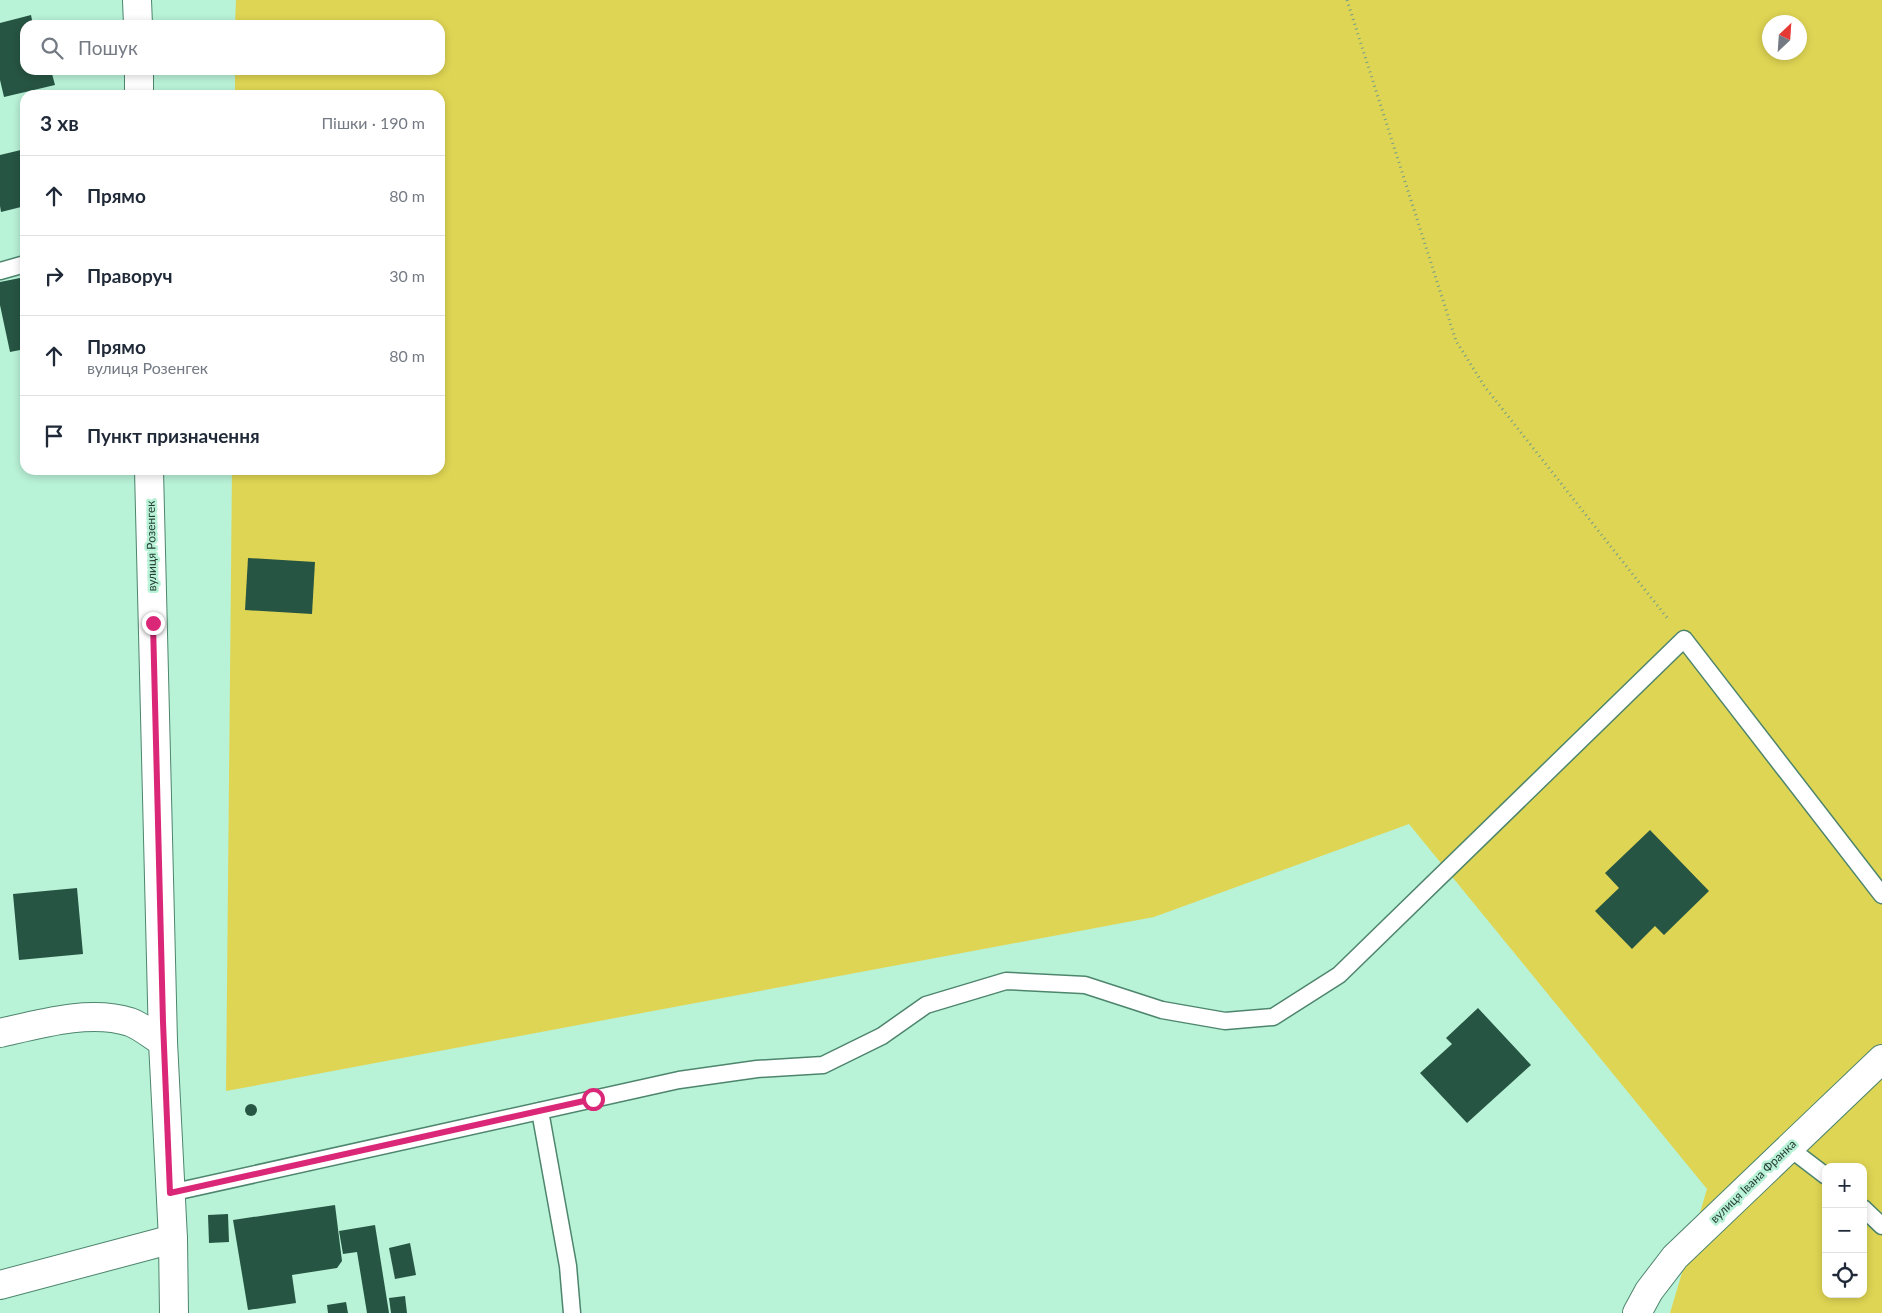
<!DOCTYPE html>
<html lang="uk">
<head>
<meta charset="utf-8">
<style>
  :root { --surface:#fff; --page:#f2f2f3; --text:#1f2937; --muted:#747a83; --line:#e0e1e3 }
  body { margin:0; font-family:Lato,sans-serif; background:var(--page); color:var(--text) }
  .controls { position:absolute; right:15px; bottom:15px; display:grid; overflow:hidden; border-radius:10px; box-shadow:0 2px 8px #0003 }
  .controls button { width:45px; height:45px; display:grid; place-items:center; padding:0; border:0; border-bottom:1px solid var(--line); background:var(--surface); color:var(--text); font:25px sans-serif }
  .compass { position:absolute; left:1762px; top:15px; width:45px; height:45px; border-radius:50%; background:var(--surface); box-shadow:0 2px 8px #0003; rotate:25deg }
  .stop { position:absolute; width:15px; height:15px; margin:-11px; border:4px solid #db2777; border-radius:50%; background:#fff }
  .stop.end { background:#db2777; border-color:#fff; box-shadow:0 1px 5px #0008 }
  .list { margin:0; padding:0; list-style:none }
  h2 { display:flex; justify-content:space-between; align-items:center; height:65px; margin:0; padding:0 20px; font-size:21px }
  h2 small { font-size:16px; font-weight:400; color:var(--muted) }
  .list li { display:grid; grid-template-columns:32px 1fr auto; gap:15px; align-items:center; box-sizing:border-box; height:80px; padding:0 20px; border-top:1px solid var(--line) }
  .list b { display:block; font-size:19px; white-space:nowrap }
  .list p { margin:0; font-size:16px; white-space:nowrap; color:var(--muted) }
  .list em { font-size:16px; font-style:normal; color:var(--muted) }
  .icon { flex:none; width:28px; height:28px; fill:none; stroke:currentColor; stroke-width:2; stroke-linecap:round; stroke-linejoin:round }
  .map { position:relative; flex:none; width:1882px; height:1313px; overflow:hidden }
  .search { position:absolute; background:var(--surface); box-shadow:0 2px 8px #0003; left:20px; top:20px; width:425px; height:55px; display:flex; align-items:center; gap:12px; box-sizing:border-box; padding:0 18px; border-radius:15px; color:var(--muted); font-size:19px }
  .panel { position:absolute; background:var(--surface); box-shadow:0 2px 8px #0003; left:20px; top:90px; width:425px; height:385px; border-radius:15px }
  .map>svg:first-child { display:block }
  .green { fill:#dfd554; fill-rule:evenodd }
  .building { fill:#275543 }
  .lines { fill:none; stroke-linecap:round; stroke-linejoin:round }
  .service-casing { stroke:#4e856d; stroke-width:19 }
  .minor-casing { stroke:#4e856d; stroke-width:30 }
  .tertiary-casing { stroke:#4e856d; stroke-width:30 }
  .path { stroke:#739d8a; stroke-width:3; stroke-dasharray:1 4; stroke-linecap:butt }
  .service { stroke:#fff; stroke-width:16 }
  .minor { stroke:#fff; stroke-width:28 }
  .tertiary { stroke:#fff; stroke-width:28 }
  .route { stroke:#db2777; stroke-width:6 }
  .labels { text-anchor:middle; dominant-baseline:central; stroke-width:5; stroke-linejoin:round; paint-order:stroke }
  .street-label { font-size:12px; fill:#253c32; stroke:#b8f2d7 }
</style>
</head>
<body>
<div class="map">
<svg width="1882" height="1313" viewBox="0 0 1882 1313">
  <rect width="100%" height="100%" fill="#b8f2d7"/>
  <path class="green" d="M236,0H1882V1313H1670L1707,1189L1409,824L1154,917L226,1091L232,470H440V95H235V70H440V25H235ZM1770,22H1800V52H1770ZM1826,1167H1863V1294H1826Z"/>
  <g class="building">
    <path d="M31,15L33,25H25V70H51L55,85L4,97L0,80V23Z"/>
    <path d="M25,149V206L1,212L0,206V155Z"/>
    <path d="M25,277V349L10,352L0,305V282Z"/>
    <path d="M248,558L315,562L312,614L245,610Z"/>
    <path d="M1650,830L1709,891L1664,935L1655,926L1632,949L1595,911L1619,888L1605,873Z"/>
    <path d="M77,888L83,954L19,960L13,894Z"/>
    <path d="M1478,1008L1531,1065L1467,1123L1420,1073L1452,1044L1446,1038Z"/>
    <circle cx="251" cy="1110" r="6"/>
    <path d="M335,1205L342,1261L337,1268L292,1275L296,1303L248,1310L233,1220Z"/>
    <path d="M228,1214L229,1242L209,1243L208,1215Z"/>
    <path d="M375,1225L389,1313H367L357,1252L343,1254L339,1231Z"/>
    <path d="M410,1243L416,1275L395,1279L389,1248Z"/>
    <path d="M405,1296L407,1313H391L389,1298Z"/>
    <path d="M346,1302L348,1313H328L327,1305Z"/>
  </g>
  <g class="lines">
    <g class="service-casing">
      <g id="service">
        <path d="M0,271L25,264"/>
        <path d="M540,1111L568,1266L572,1313"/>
        <path d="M1788,1147L1826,1176"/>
        <path d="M170,1193L679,1080L757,1069L823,1065L882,1036L926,1005L1006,981L1085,985L1162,1010L1225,1021L1273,1017L1339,975L1684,639L1882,895"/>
        <path d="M1863,1208L1882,1226"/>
      </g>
    </g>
    <g class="minor-casing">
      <g id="minor">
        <path d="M137,0L138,25"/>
        <path d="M139,70V95"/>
        <path d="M149,470L163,1042L173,1239L174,1313"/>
        <path d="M0,1033C39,1024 90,1009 130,1022C141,1026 153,1036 163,1042"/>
        <path d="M0,1285L173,1239"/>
      </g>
    </g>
    <g class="tertiary-casing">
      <path id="tertiary" d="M1637,1313L1649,1291L1675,1257L1882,1059"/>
    </g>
    <path class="path" d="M1347,0L1456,341L1485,387L1668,619"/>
    <use href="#service" class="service"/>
    <use href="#minor" class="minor"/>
    <use href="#tertiary" class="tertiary"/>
  </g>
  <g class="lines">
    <path class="route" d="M153,623L163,1022L170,1193L593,1099"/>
  </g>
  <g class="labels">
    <g class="street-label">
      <text transform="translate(151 546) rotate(-91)">вулиця Розенгек</text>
      <text transform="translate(1753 1181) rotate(-44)">вулиця Івана Франка</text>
    </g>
  </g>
</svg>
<div class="controls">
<button>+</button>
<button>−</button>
<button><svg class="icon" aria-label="locate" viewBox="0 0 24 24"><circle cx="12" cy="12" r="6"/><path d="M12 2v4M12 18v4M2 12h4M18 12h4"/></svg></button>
</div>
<svg class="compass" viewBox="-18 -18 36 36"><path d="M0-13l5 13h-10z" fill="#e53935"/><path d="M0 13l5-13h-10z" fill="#747a83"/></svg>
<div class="stop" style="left:593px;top:1099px"></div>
<div class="stop end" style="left:153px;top:623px"></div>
<div class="search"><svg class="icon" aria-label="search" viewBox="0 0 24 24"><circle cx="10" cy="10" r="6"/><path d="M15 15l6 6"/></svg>Пошук</div>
<section class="panel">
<h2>3 хв<small>Пішки · 190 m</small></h2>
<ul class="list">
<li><svg class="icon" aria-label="ahead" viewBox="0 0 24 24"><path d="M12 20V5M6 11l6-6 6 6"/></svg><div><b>Прямо</b></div><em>80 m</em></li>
<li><svg class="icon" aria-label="right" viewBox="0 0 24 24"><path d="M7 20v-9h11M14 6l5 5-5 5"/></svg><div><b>Праворуч</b></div><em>30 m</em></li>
<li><svg class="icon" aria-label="ahead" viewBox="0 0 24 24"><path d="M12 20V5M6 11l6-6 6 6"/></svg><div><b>Прямо</b><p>вулиця Розенгек</p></div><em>80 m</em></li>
<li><svg class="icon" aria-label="arrive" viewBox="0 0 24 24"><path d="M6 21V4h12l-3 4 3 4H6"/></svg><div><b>Пункт призначення</b></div></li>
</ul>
</section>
</div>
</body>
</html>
